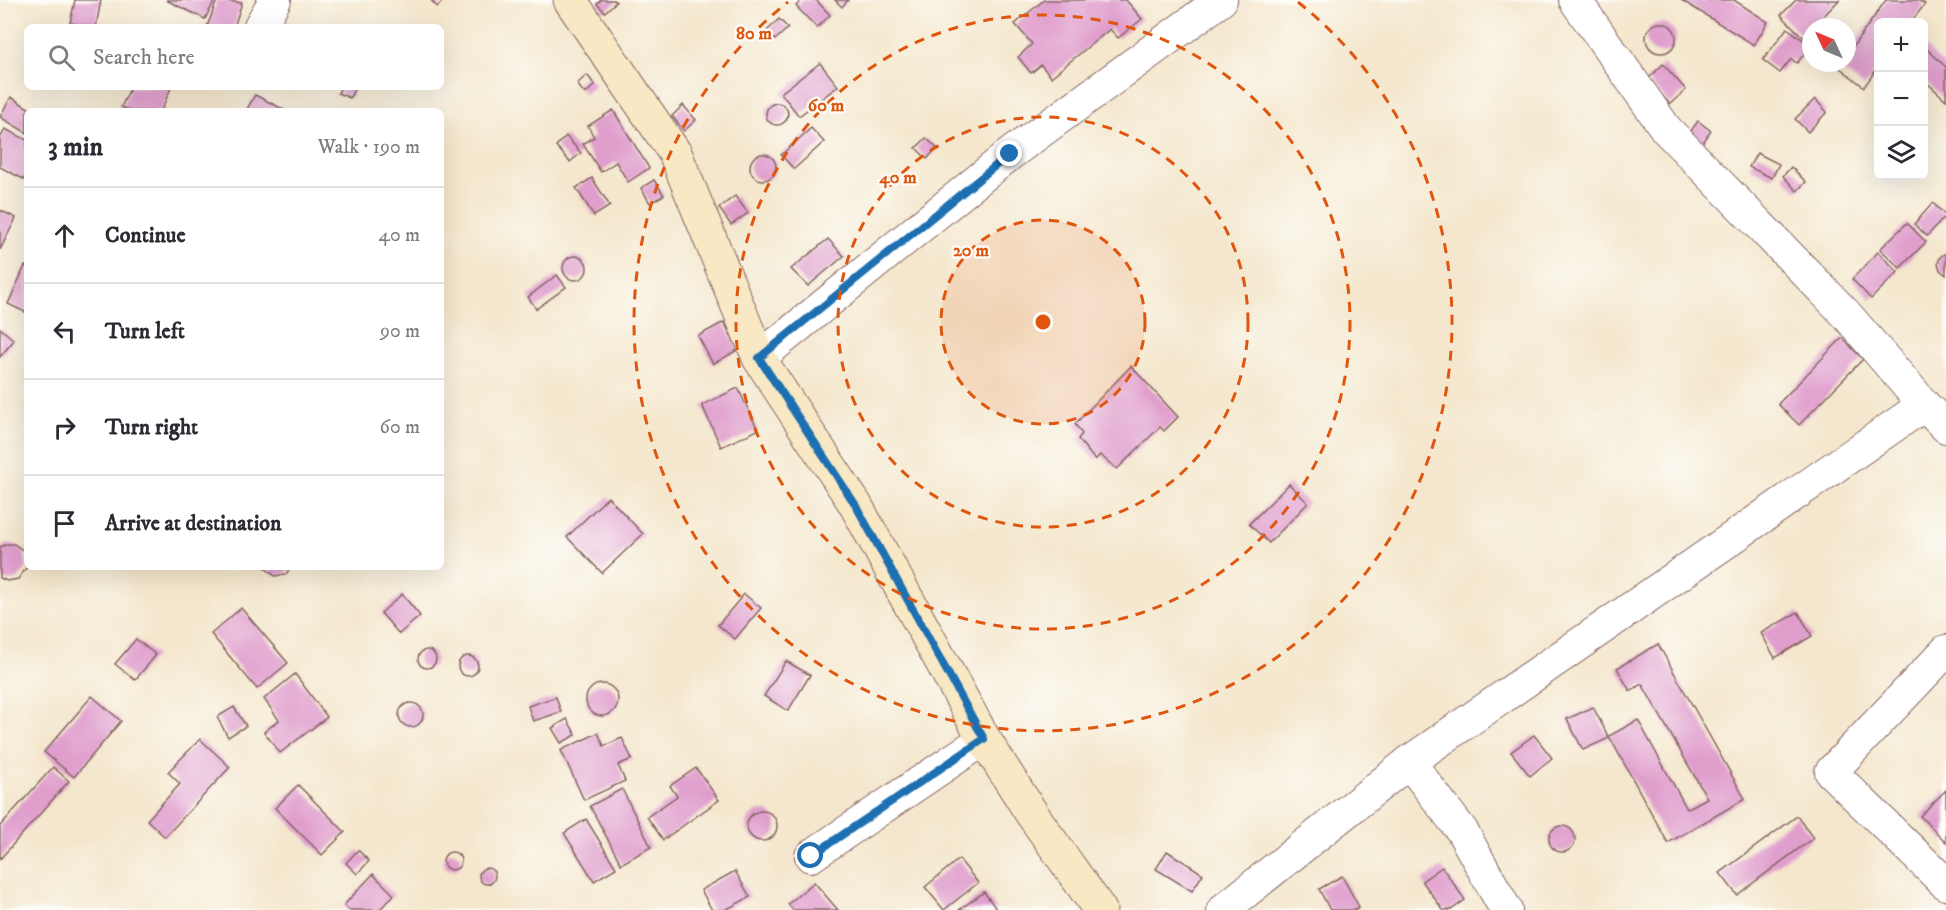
<!DOCTYPE html>
<html lang="en">
<head>
<meta charset="utf-8">
<style>
  :root { --surface:#fff; --page:#f7f7f7; --text:#2b2b33; --muted:#7c7c81; --line:#e1e1e2 }
  body { margin:0; font-family:"IM FELL DW Pica",serif; background:var(--page); color:var(--text) }
  .controls { position:absolute; right:18px; top:18px; display:grid; overflow:hidden; border-radius:9px; box-shadow:0 6px 24px #0002 }
  .controls button { width:54px; height:54px; display:grid; place-items:center; padding:0; border:0; border-bottom:2px solid var(--line); background:var(--surface); color:var(--text); font:30px sans-serif }
  .compass { position:absolute; left:1802px; top:18px; width:54px; height:54px; border-radius:50%; background:var(--surface); box-shadow:0 6px 24px #0002; rotate:314deg }
  .stop { position:absolute; width:18px; height:18px; margin:-14px; border:4px solid #1f6fb2; border-radius:50%; background:#fff }
  .stop.end { background:#1f6fb2; border-color:#fff; box-shadow:0 2px 6px #0008 }
  .list { margin:0; padding:0; list-style:none }
  h2 { display:flex; justify-content:space-between; align-items:center; height:78px; margin:0; padding:0 24px; font-size:26px }
  h2 small { font-size:20px; font-weight:400; color:var(--muted) }
  .list li { display:grid; grid-template-columns:39px 1fr auto; gap:18px; align-items:center; box-sizing:border-box; height:96px; padding:0 24px; border-top:2px solid var(--line) }
  .list b { display:block; font-size:22px; white-space:nowrap }
  .list em { font-size:20px; font-style:normal; color:var(--muted) }
  .icon { flex:none; width:33px; height:33px; fill:none; stroke:currentColor; stroke-width:2; stroke-linecap:round; stroke-linejoin:round }
  .map { position:relative; flex:none; width:1946px; height:910px; overflow:hidden }
  .search { position:absolute; background:var(--surface); box-shadow:0 6px 24px #0002; left:24px; top:24px; width:420px; height:66px; display:flex; align-items:center; gap:15px; box-sizing:border-box; padding:0 21px; border-radius:9px; color:var(--muted); font-size:22px }
  .panel { position:absolute; background:var(--surface); box-shadow:0 6px 24px #0002; left:24px; top:108px; width:420px; height:462px; border-radius:9px }
  .map>svg:first-child { display:block }
  .building { fill:#e09ecd }
  .lines { fill:none; stroke-linecap:round; stroke-linejoin:round }
  .street-casing { stroke:#866564; stroke-width:34 }
  .secondary-casing { stroke:#866564; stroke-width:35 }
  .street { stroke:#fff; stroke-width:32 }
  .secondary { stroke:#f8e8c3; stroke-width:33 }
  .route { stroke:#1f6fb2; stroke-width:8 }
  .ring { fill:none; stroke:#e0560e; stroke-width:3; stroke-dasharray:10 8 }
  .centre { fill:#e0560e; stroke:#fdfcf7; stroke-width:3 }
  .ring-label { font-size:18px; text-anchor:middle; font-weight:bold; fill:#e0560e; stroke:#fdfcf7; stroke-width:4.5; stroke-linejoin:round; paint-order:stroke }
</style>
</head>
<body>
<div class="map">
<svg width="1946" height="910" viewBox="0 0 1946 910">
  <rect width="100%" height="100%" fill="#fdfcf7"/>
  <filter id="ink" filterUnits="userSpaceOnUse"><feTurbulence type="fractalNoise" baseFrequency=".0167" numOctaves="2"/><feDisplacementMap in="SourceGraphic" scale="12" xChannelSelector="R" yChannelSelector="G"/><feConvolveMatrix kernelMatrix="1 2 1 2 8 2 1 2 1" color-interpolation-filters="sRGB"/></filter>
  <filter id="wash" filterUnits="userSpaceOnUse"><feTurbulence type="fractalNoise" baseFrequency=".008" numOctaves="4" result="noise"/><feDisplacementMap in="SourceGraphic" scale="24" xChannelSelector="R" yChannelSelector="G"/><feGaussianBlur stdDeviation="1.35" result="paint"/><feColorMatrix in="noise" values="0 0 0 0 0 0 0 0 0 0 0 0 0 0 0 0 0 1.4 0 .05"/><feComposite in="paint" operator="in"/></filter>
  <g filter="url(#wash)">
    <rect width="100%" height="100%" fill="#f4e7cd"/>
    <g id="blocks">
      <g class="building">
        <path d="M75,0H101L96,27L70,23Z"/>
        <path d="M166,0H215L205,19Z"/>
        <path d="M217,0L242,3L234,27H207Z"/>
        <path d="M431,0H444L437,7Z"/>
        <path d="M601,0H614L616,2L605,12L597,4Z"/>
        <path d="M802,0H816L830,15L817,28L796,6Z"/>
        <path d="M835,0H848L842,7Z"/>
        <path d="M1044,0H1126L1142,19L1118,38L1110,29L1051,77L1041,65L1031,73L1018,57L1032,44L1015,24Z"/>
        <path d="M1681,0H1734L1768,22L1754,45Z"/>
        <path d="M1796,0H1839L1820,20L1827,27H1811V45L1781,15Z"/>
        <path d="M1886,0H1918L1925,4L1911,22H1878V67L1864,87L1839,67L1842,63H1847V55Z"/>
        <path d="M779,19L788,28L775,40L767,31Z"/>
        <circle cx="1661" cy="38" r="15"/>
        <path d="M1787,28L1811,46L1797,63L1791,59L1780,73L1763,60Z"/>
        <path d="M1924,46L1946,67V100L1924,80Z"/>
        <path d="M820,63L838,86L799,116L781,93Z"/>
        <path d="M1663,64L1686,90L1670,104L1647,80Z"/>
        <path d="M587,75L595,85L585,94L577,84Z"/>
        <path d="M131,87H168L171,88L161,111H131L121,107Z"/>
        <path d="M341,87H355L350,98L338,93Z"/>
        <path d="M255,95L283,109L282,111H246Z"/>
        <path d="M11,97L33,111H27V133L0,117Z"/>
        <path d="M1815,99L1827,112L1808,132L1795,119Z"/>
        <circle cx="777" cy="114" r="11"/>
        <path d="M683,105L696,120L684,131L672,116Z"/>
        <path d="M613,110L649,168L628,182L616,162L601,172L583,144L594,137L588,126Z"/>
        <path d="M1698,121L1711,131L1701,145L1688,135Z"/>
        <path d="M811,128L824,142L794,169L781,155Z"/>
        <path d="M5,129L27,140V181L0,167V139Z"/>
        <path d="M566,136L581,153L570,162L556,146Z"/>
        <path d="M926,138L937,148L927,159L916,148Z"/>
        <path d="M1757,153L1779,164L1772,178L1749,167Z"/>
        <circle cx="763" cy="167" r="13"/>
        <path d="M1791,167L1806,182L1797,191L1783,176Z"/>
        <path d="M592,178L610,206L594,216L576,188Z"/>
        <path d="M654,180L664,195L650,203L641,188Z"/>
        <path d="M735,196L748,213L731,225L719,208Z"/>
        <path d="M1933,203L1946,216L1927,236L1914,224Z"/>
        <path d="M0,210L16,218L0,250Z"/>
        <path d="M1907,223L1926,242L1900,268L1880,249Z"/>
        <path d="M828,239L844,256L808,286L791,269Z"/>
        <path d="M1878,252L1898,272L1871,299L1852,279Z"/>
        <path d="M1946,253V275L1940,270L1938,263L1940,257Z"/>
        <circle cx="575" cy="268" r="12"/>
        <path d="M25,266L27,267V313L8,304Z"/>
        <path d="M557,275L566,287L536,309L528,297Z"/>
        <path d="M724,322L738,350L713,364L698,336Z"/>
        <path d="M0,328L14,340L0,357Z"/>
        <path d="M1842,338L1863,359L1799,425L1778,404Z"/>
        <path d="M1131,366L1178,417L1164,431L1160,427L1117,469L1100,455L1095,460L1078,439L1082,434L1075,424Z"/>
        <path d="M738,388L758,430L721,447L702,405Z"/>
        <path d="M1289,484L1308,503L1269,543L1249,524Z"/>
        <path d="M608,497L643,534L602,573L567,537Z"/>
        <path d="M8,544H14L24,551L27,567L18,579L7,581L0,578V547Z"/>
        <path d="M264,567H291L286,574L275,576Z"/>
        <path d="M402,594L420,616L399,634L381,613Z"/>
        <path d="M744,594L761,608L735,639L718,625Z"/>
        <path d="M241,608L288,663L257,689L211,634Z"/>
        <path d="M1798,612L1812,636L1775,658L1761,633Z"/>
        <path d="M136,639L156,655L135,680L115,664Z"/>
        <path d="M1658,644L1745,799L1668,843L1609,736L1638,720L1687,809L1707,798L1642,684L1630,691L1617,668Z"/>
        <circle cx="427" cy="659" r="9"/>
        <circle cx="468" cy="666" r="10"/>
        <path d="M786,661L810,675L788,711L764,696Z"/>
        <path d="M295,674L327,717L280,753L264,732L279,720L264,699Z"/>
        <circle cx="602" cy="700" r="16"/>
        <path d="M92,696L121,721L74,777L44,752Z"/>
        <path d="M556,697L561,712L533,721L528,706Z"/>
        <circle cx="411" cy="715" r="12"/>
        <path d="M234,707L246,726L228,737L217,717Z"/>
        <path d="M1593,707L1609,738L1583,750L1567,719Z"/>
        <path d="M567,719L576,735L561,743L552,728Z"/>
        <path d="M598,733L604,746L622,738L632,759L618,765L625,781L584,800L561,750Z"/>
        <path d="M1534,735L1552,758L1530,776L1511,752Z"/>
        <path d="M200,739L230,767L165,837L147,820L180,784L168,772Z"/>
        <path d="M53,767L69,781L0,859V826Z"/>
        <path d="M696,768L719,800L663,840L647,817L677,796L670,786Z"/>
        <path d="M298,785L345,832L322,855L275,808Z"/>
        <path d="M622,789L651,847L621,864L590,806Z"/>
        <path d="M1946,790V842L1920,816Z"/>
        <circle cx="762" cy="826" r="15"/>
        <path d="M1797,816L1813,838L1737,895L1720,873Z"/>
        <path d="M586,819L616,868L594,881L564,833Z"/>
        <circle cx="1562" cy="839" r="13"/>
        <path d="M358,850L369,861L357,874L346,863Z"/>
        <path d="M1167,851L1203,874L1192,891L1156,869Z"/>
        <circle cx="452" cy="861" r="9"/>
        <path d="M959,859L978,883L944,910L925,887Z"/>
        <path d="M1442,867L1465,900L1451,910H1443L1422,881Z"/>
        <circle cx="487" cy="876" r="8"/>
        <path d="M735,871L750,897L725,910H712L701,890Z"/>
        <path d="M373,874L394,895L379,910H349L344,905Z"/>
        <path d="M1342,876L1359,907L1353,910H1330L1319,889Z"/>
        <path d="M814,882L838,910H793L788,904Z"/>
        <path d="M984,892L997,910H959Z"/>
      </g>
    </g>
  </g>
  <g filter="url(#ink)">
    <use href="#blocks" fill-opacity="0" stroke="#866564" stroke-width="1.5"/>
    <g class="lines">
      <g class="street-casing">
        <g id="street">
          <path d="M260,26L275,0"/>
          <path d="M759,358L1010,154L1221,0"/>
          <path d="M1924,405L1946,427"/>
          <path d="M1946,651L1831,772L1946,884"/>
          <path d="M1409,762L1462,831L1506,910"/>
          <path d="M811,856L984,739"/>
          <path d="M1223,910L1409,762L1924,405L1846,314L1666,129L1575,0"/>
        </g>
      </g>
      <g class="secondary-casing">
        <path id="secondary" d="M570,0L675,153L759,358L855,504L984,739L1032,814L1100,910"/>
      </g>
      <use href="#street" class="street"/>
      <use href="#secondary" class="secondary"/>
    </g>
  </g>
  <g class="lines" filter="url(#ink)">
    <path class="route" d="M811,856L984,739L855,504L759,358L1010,154"/>
  </g>
  <circle cx="1043" cy="322" r="102" fill="#e0560e" fill-opacity=".12"/>
  <g class="ring">
    <circle cx="1043" cy="322" r="102"/>
    <circle cx="1043" cy="322" r="205"/>
    <circle cx="1043" cy="322" r="307"/>
    <path d="M1298 2A409 409 0 1 1 788 2"/>
  </g>
  <circle cx="1043" cy="322" r="9" class="centre"/>
  <g class="ring-label">
    <text x="754" y="39">80 m</text>
    <text x="826" y="111">60 m</text>
    <text x="898" y="183">40 m</text>
    <text x="971" y="256">20 m</text>
  </g>
</svg>
<div class="controls">
<button>+</button>
<button>−</button>
<button><svg class="icon" aria-label="layers" viewBox="0 0 24 24"><path d="M12 4l9 5-9 5-9-5zM3 14l9 5 9-5"/></svg></button>
</div>
<svg class="compass" viewBox="-18 -18 36 36"><path d="M0-13l5 13h-10z" fill="#e53935"/><path d="M0 13l5-13h-10z" fill="#7c7c81"/></svg>
<div class="stop" style="left:811px;top:856px"></div>
<div class="stop end" style="left:1010px;top:154px"></div>
<div class="search"><svg class="icon" aria-label="search" viewBox="0 0 24 24"><circle cx="10" cy="10" r="6"/><path d="M15 15l6 6"/></svg>Search here</div>
<section class="panel">
<h2>3 min<small>Walk · 190 m</small></h2>
<ul class="list">
<li><svg class="icon" aria-label="ahead" viewBox="0 0 24 24"><path d="M12 20V5M6 11l6-6 6 6"/></svg><div><b>Continue</b></div><em>40 m</em></li>
<li><svg class="icon" aria-label="left" viewBox="0 0 24 24"><path d="M17 20v-9H6M10 6l-5 5 5 5"/></svg><div><b>Turn left</b></div><em>90 m</em></li>
<li><svg class="icon" aria-label="right" viewBox="0 0 24 24"><path d="M7 20v-9h11M14 6l5 5-5 5"/></svg><div><b>Turn right</b></div><em>60 m</em></li>
<li><svg class="icon" aria-label="arrive" viewBox="0 0 24 24"><path d="M6 21V4h12l-3 4 3 4H6"/></svg><div><b>Arrive at destination</b></div></li>
</ul>
</section>
</div>
</body>
</html>
